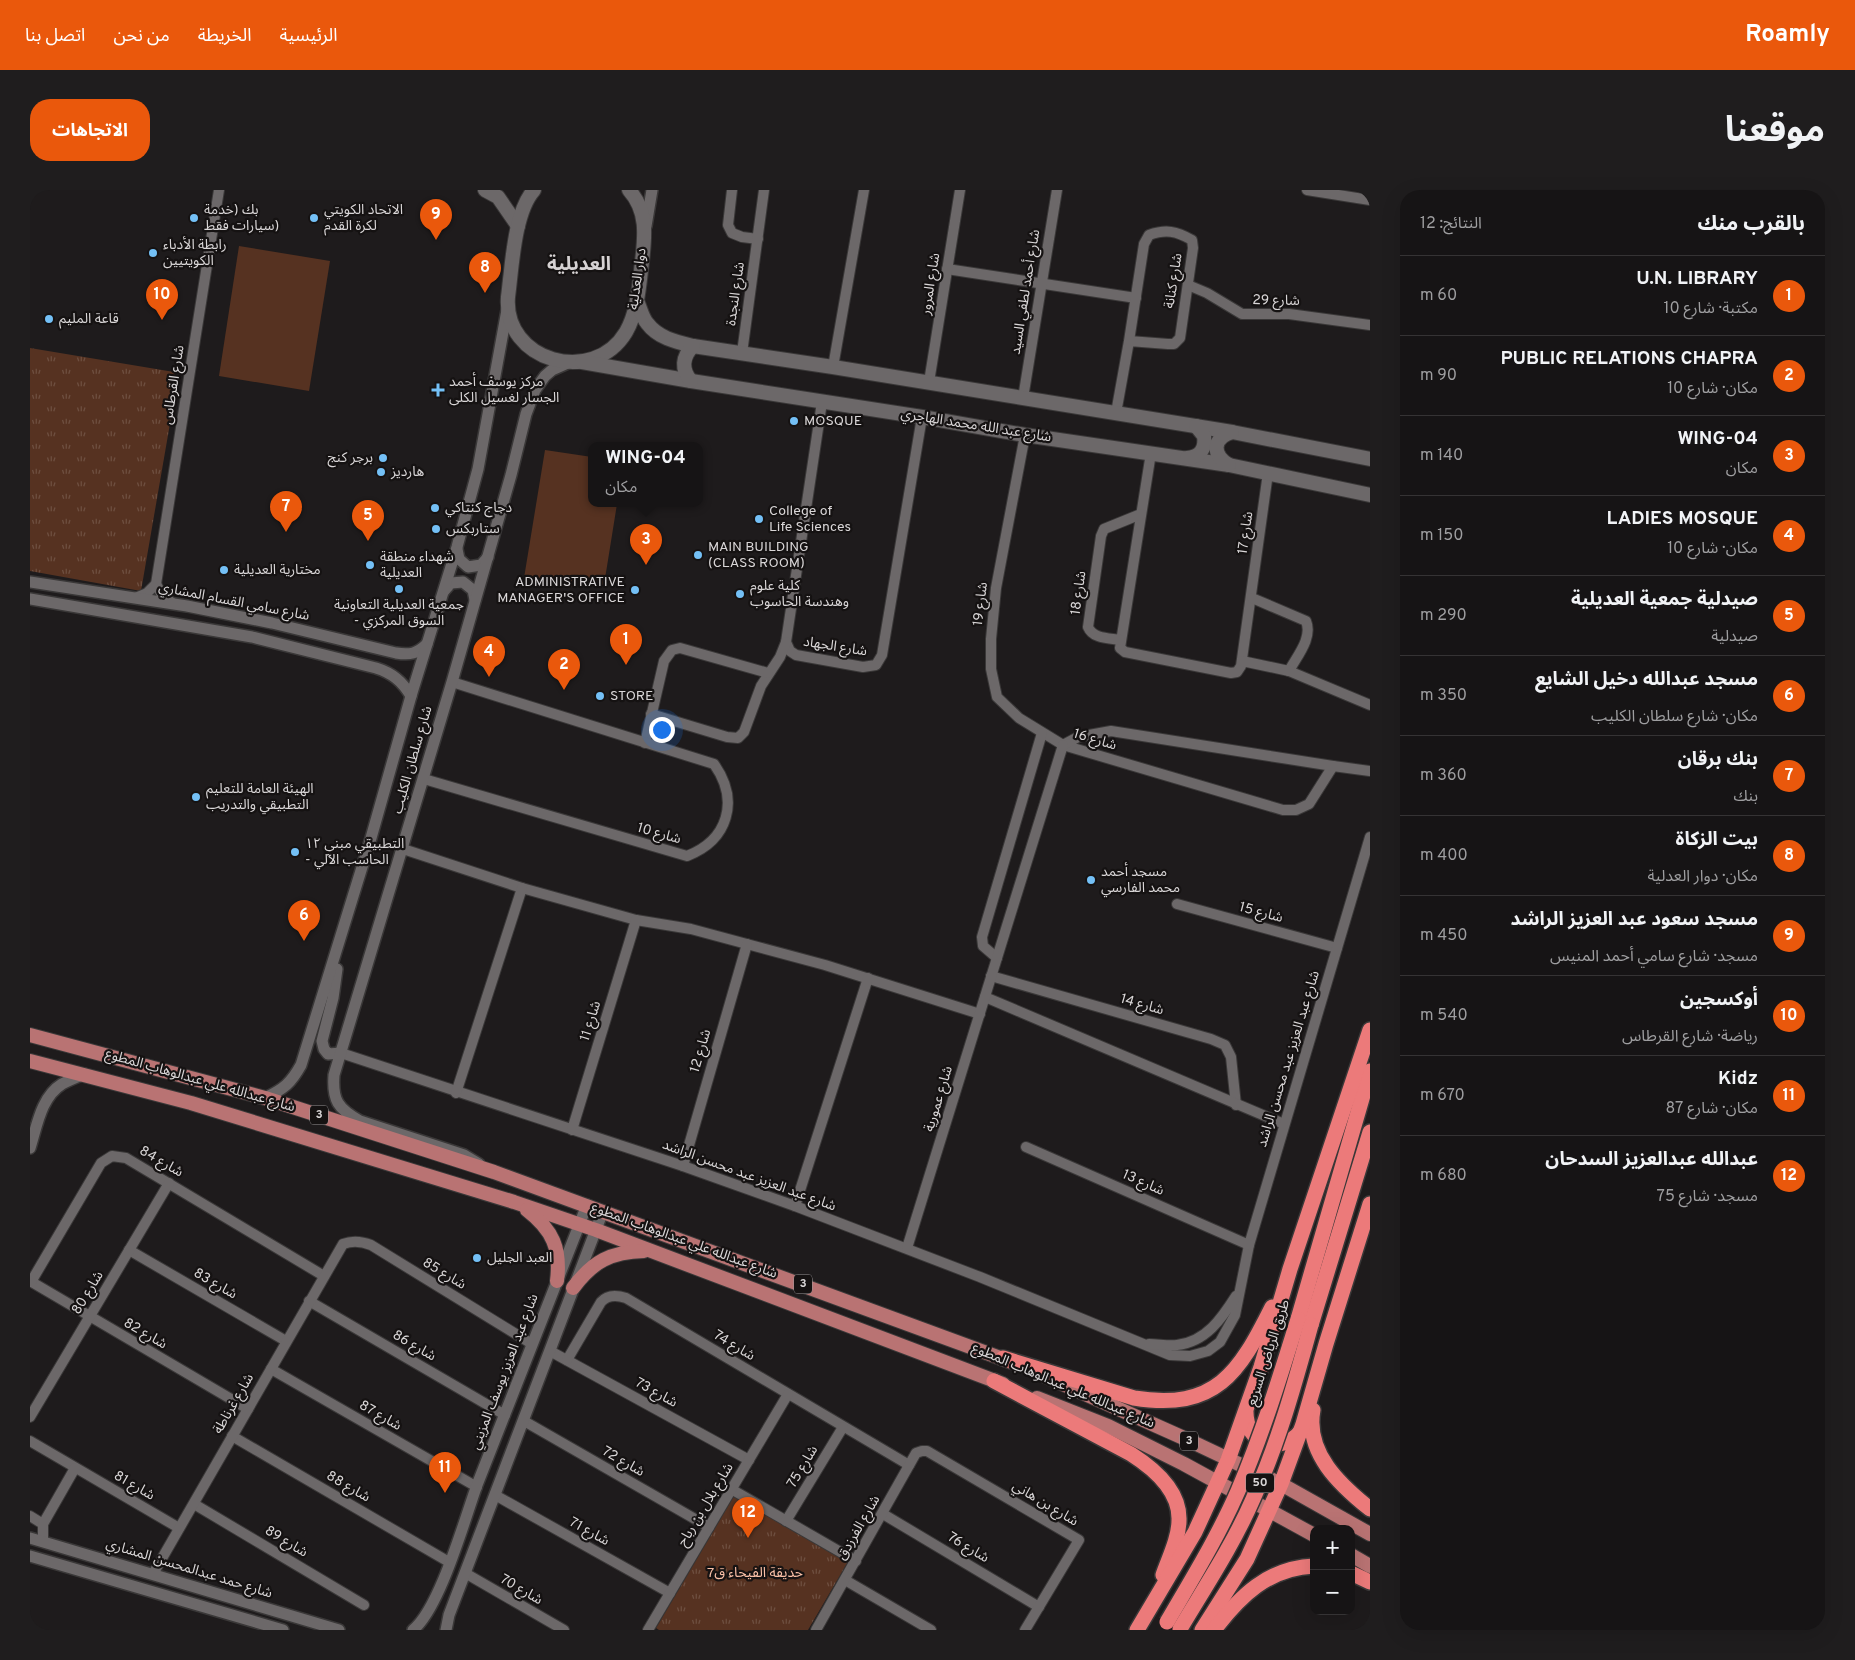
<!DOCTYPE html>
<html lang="ar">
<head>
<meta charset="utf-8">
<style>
  :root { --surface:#161415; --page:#1f1d1e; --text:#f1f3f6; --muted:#9e9ea0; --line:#353334; --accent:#ea580c }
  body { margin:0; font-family:Overpass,"Noto Sans Arabic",sans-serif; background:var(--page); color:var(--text); direction:rtl }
  .controls { position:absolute; right:15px; bottom:15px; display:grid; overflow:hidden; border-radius:10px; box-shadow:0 5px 20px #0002 }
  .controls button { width:45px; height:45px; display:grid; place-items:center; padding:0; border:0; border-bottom:1px solid var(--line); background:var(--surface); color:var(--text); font:25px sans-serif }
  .you { position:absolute; left:631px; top:539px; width:18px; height:18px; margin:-12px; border:4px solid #fff; border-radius:50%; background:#1a73e8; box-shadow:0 0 0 8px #1a73e833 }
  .badge { display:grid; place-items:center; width:32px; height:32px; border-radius:50%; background:var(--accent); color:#fff; font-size:16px; font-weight:700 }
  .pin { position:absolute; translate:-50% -41px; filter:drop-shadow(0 1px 2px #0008) }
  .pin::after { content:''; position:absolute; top:26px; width:18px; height:15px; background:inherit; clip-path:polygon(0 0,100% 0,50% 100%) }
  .popup { position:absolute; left:558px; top:252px; width:115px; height:65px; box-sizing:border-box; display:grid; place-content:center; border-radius:10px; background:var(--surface); filter:drop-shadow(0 1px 4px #0005); font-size:16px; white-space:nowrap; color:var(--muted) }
  .popup b { font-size:19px; color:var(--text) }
  .popup::after { content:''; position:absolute; left:50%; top:100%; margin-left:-10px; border:10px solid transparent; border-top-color:var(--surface) }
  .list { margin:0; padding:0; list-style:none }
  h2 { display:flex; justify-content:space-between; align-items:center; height:65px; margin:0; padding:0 20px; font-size:21px }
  h2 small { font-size:16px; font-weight:400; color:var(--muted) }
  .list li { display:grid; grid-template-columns:32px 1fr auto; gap:15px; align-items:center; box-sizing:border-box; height:80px; padding:0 20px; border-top:1px solid var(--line) }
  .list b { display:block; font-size:19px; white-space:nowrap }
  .list p { margin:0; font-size:16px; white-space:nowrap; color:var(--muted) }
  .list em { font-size:16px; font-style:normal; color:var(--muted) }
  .map { position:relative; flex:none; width:1340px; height:1440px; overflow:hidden; direction:ltr; border-radius:20px }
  header { display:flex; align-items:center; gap:30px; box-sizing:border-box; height:70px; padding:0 25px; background:var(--accent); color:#fff }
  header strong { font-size:24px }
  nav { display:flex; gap:28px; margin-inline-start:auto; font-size:18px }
  .intro { display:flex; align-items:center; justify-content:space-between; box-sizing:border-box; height:120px; padding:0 30px }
  h1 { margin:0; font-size:35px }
  .button { padding:12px 22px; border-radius:20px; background:var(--accent); color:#fff; font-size:18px; font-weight:700 }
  main { display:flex; gap:30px; padding:0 30px }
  aside { flex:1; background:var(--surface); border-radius:20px; box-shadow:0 5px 20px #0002 }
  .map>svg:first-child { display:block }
  .park { fill:url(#park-tufts) }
  .pitch { fill:#563221 }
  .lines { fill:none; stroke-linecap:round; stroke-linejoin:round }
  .minor-casing { stroke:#3a3838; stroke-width:12 }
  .tertiary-casing { stroke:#3a3838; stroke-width:14 }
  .secondary-casing { stroke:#3a3838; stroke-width:16 }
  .primary-casing { stroke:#3a3838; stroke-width:16 }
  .motorway-casing { stroke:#3a3838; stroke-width:18 }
  .minor { stroke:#6c6869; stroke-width:10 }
  .tertiary { stroke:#6c6869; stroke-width:11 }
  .secondary { stroke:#6c6869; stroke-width:14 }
  .primary { stroke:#b97373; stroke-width:14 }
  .motorway { stroke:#ec7a7a; stroke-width:15 }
  .motorway-bridge-casing { stroke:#3a3838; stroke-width:18; stroke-linecap:butt }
  .motorway-bridge { stroke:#ec7a7a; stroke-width:15 }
  .poi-dot { fill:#74c0f6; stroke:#151212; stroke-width:2 }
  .labels { text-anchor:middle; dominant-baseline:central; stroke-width:4.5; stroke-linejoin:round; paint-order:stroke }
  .shield { fill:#151212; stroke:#9e9b9c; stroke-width:1 }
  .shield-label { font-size:12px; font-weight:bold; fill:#d9d6d7 }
  .poi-label { font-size:14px; fill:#d9d6d7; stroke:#151212; text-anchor:start }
  .street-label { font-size:14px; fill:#d9d6d7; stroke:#151212 }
  .park-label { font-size:14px; fill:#fac0a7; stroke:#151212 }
  .district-label { font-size:19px; font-weight:bold; fill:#d6d2d3; stroke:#151212 }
</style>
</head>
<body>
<header>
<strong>Roamly</strong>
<nav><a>الرئيسية</a><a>الخريطة</a><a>من نحن</a><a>اتصل بنا</a></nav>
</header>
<div class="intro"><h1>موقعنا</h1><a class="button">الاتجاهات</a></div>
<main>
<aside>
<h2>بالقرب منك<small>النتائج: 12</small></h2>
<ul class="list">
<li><span class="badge">1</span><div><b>U.N. LIBRARY</b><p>مكتبة · شارع 10</p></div><em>60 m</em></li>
<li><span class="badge">2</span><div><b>PUBLIC RELATIONS CHAPRA</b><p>مكان · شارع 10</p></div><em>90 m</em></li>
<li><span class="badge">3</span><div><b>WING-04</b><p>مكان</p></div><em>140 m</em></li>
<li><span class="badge">4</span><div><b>LADIES MOSQUE</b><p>مكان · شارع 10</p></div><em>150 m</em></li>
<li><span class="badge">5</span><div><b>صيدلية جمعية العديلية</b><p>صيدلية</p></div><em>290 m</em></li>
<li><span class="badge">6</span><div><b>مسجد عبدالله دخيل الشايع</b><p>مكان · شارع سلطان الكليب</p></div><em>350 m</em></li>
<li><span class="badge">7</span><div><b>بنك برقان</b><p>بنك</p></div><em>360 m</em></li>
<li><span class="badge">8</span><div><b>بيت الزكاة</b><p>مكان · دوار العدلية</p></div><em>400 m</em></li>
<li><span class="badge">9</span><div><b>مسجد سعود عبد العزيز الراشد</b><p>مسجد · شارع سامي أحمد المنيس</p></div><em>450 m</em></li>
<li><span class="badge">10</span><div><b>أوكسجين</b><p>رياضة · شارع القرطاس</p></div><em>540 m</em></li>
<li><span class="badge">11</span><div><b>Kidz</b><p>مكان · شارع 87</p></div><em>670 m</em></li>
<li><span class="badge">12</span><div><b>عبدالله عبدالعزيز السدحان</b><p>مسجد · شارع 75</p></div><em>680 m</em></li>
</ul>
</aside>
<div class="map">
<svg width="1340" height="1440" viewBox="0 0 1340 1440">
  <defs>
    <pattern id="park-tufts" width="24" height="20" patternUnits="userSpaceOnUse" patternTransform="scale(1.25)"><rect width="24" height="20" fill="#563221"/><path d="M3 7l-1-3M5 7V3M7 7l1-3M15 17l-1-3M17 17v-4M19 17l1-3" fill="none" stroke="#6e4f40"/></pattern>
  </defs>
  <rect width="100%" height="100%" fill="#1e1b1c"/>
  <g class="park">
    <path d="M0,158L144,182L147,193L111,401L0,381Z"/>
    <path d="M704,1306L819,1370L778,1440H629L626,1438Z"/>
  </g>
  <g class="pitch">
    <path d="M209,56L300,71L279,201L189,186Z"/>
    <path d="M515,260L562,267V314H587L574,395L547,390L546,397L494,388Z"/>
  </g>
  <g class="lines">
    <g class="minor-casing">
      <g id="minor">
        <path d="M702,0L698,35L702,43L712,47L728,49"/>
        <path d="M1277,0L1340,10"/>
        <path d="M917,79L1106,108"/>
        <path d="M1158,95L1177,103L1212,124H1259L1340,135"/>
        <path d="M712,163L734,0"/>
        <path d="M803,177L834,0"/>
        <path d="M899,192L930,0"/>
        <path d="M993,208L1027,0"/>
        <path d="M792,212L756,452L760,461L766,465L833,477L846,475L852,465L892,227"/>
        <path d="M1086,223L1099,151L1114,54L1119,45C1136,39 1146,41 1162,50L1163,58L1150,148L1144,154H1138L1099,151"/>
        <path d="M995,245L966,398L961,449V479L967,507L989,528L1033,555L1253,620H1266L1279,614L1303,576"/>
        <path d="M1121,263L1090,458L1095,462L1201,483L1207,482L1211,476L1238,283"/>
        <path d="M126,394L132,405L142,413"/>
        <path d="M105,408L117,403L126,394L189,0"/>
        <path d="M1222,408L1276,431C1283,448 1267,466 1259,481"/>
        <path d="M1090,450C1079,448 1063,449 1058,437L1071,346L1074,339L1111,324"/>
        <path d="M1212,471L1259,481L1340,515"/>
        <path d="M621,524L697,547L708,548L714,542L731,496L750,467L756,452"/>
        <path d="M615,553L634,471L642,460L650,458L738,483"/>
        <path d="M1033,555L1048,547L1081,541L1303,576L1340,581"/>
        <path d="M394,589L657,666C698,650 710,611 684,574L422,492"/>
        <path d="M373,659L492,698L606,730L661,739L795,775L950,824"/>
        <path d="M1147,714L1307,758"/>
        <path d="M967,768L953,756L952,747L1012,543"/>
        <path d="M961,786L1181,849L1195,855L1201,867L1206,915"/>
        <path d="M955,807L1254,934"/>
        <path d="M311,863L653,976L765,1016L950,1087L1140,1165L1160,1166L1178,1161L1190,1152L1205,1125L1219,1055L1340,647"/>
        <path d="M426,903L492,698"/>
        <path d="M542,940L606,730"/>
        <path d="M996,957L1219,1055"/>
        <path d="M653,976L717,754"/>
        <path d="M765,1016L838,788"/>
        <path d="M877,1058L1033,555"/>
        <path d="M99,1060L256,1151"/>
        <path d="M0,1091L218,1219"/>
        <path d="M1,1092L71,973L82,966L96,968L294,1086"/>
        <path d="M279,1111L475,1225"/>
        <path d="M1119,1154C1128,1154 1138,1156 1147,1155C1176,1152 1192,1128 1206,1106"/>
        <path d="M520,1161L719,1270"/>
        <path d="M537,1170L571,1112C578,1104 587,1105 596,1108L879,1275"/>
        <path d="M241,1179L447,1297"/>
        <path d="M0,1227L139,993"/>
        <path d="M494,1231L679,1337"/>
        <path d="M202,1246L419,1372"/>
        <path d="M0,1251L149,1338"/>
        <path d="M701,1299L826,1371"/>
        <path d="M465,1305L640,1403"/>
        <path d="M164,1314L334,1415"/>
        <path d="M853,1324L1009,1417"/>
        <path d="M0,1326L13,1334"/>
        <path d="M756,1331L813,1237"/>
        <path d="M13,1352V1334L45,1278"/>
        <path d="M435,1383L534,1440"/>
        <path d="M123,1384L313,1054C323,1050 331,1051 341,1055L502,1154"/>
        <path d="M815,1390L901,1440"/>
        <path d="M618,1440L758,1204"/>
        <path d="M786,1440L886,1263L892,1261H897L1049,1350L995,1440"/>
      </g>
    </g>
    <g class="tertiary-casing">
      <g id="tertiary">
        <path d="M616,36L622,0"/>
        <path d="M427,359L429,369L438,377L451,375L458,367"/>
        <path d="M0,392L157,416L242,433L366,463C380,465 387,464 397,454"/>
        <path d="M414,401L421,393L433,392L443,400L445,410"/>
        <path d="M0,409L222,447L346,478C362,483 372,491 381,506"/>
        <path d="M307,779L303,808L292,851L294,859L298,864L311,863"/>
        <path d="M235,908C254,899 261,893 271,875L341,648L381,506L427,357L448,279L477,120"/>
        <path d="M0,958C7,936 11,907 32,894C39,890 47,887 54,884"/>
        <path d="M449,974L434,965L330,931C308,919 302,910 304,885L422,492L481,285L496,224L505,200L515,186L522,180L540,172"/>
        <path d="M0,1348L309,1440"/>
        <path d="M0,1366L253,1440"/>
        <path d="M383,1440C410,1418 434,1331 447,1295C483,1202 521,1109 557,1015"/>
        <path d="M416,1440L419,1425L573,1021"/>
      </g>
    </g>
    <g class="secondary-casing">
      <g id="secondary">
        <path d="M455,0L468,7L488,36"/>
        <path d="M504,0C484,22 482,77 478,107C473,171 563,197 596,142C608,121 609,96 612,72C615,46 618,21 599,0"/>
        <path d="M607,111C610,117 612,127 617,133C628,148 646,152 663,156L803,177L1202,242L1340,269"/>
        <path d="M552,172L661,191L892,227L995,245L1199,275L1340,305"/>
        <path d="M661,191C651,179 652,167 663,156"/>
        <path d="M1157,268C1170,267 1176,259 1174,246L1166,236"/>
        <path d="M1199,275C1182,265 1182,248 1202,242"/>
      </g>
    </g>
    <g class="primary-casing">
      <g id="primary">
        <path d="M0,845L235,908L464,982L984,1173"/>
        <path d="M0,871L161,913L484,1012L566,1040L973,1194"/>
        <path d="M497,1020C523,1040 531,1059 527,1091"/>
        <path d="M543,1098C563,1071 581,1062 614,1061"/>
        <path d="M1015,1186L1156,1249L1251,1294L1340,1344"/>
        <path d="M1007,1208L1078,1236L1154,1274L1284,1345"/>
        <path d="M1321,1365L1340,1376"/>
      </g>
    </g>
    <g class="motorway-casing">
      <g id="motorway">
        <path d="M1268,1129L1340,881"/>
        <path d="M1281,1135L1340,942"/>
        <path d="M973,1168L1104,1208C1186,1221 1209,1183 1242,1117"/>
        <path d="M964,1191L1101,1264C1123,1278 1150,1300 1149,1330C1149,1348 1139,1368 1133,1385"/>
        <path d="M1283,1220C1275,1263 1310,1295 1340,1319"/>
        <path d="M1216,1222C1216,1254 1250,1266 1271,1241"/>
        <path d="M1321,1383L1340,1392"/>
        <path d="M1107,1440L1165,1342L1198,1270L1231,1177L1260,1079L1340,840"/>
        <path d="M1172,1440L1217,1369L1251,1294L1273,1234L1296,1154L1340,1014"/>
        <path d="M1184,1440C1210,1406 1238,1378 1284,1376"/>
      </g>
    </g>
    <use href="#minor" class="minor"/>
    <use href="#tertiary" class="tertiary"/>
    <use href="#secondary" class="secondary"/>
    <use href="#primary" class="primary"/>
    <use href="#motorway" class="motorway"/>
    <g class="motorway-bridge-casing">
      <g id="motorway-bridge">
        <path d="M1137,1432C1162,1389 1188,1347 1208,1301C1232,1245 1250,1187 1268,1129"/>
        <path d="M1150,1439C1175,1397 1203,1355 1223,1309C1248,1254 1265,1193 1281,1135"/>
      </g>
    </g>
    <use href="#motorway-bridge" class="motorway-bridge"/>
  </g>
  <g class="poi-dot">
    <circle cx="164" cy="28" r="5"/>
    <circle cx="284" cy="28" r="5"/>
    <circle cx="123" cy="63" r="5"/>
    <circle cx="19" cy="129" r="5"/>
    <path d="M405.5 192.5h5v5h5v5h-5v5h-5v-5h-5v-5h5z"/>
    <circle cx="764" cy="231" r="5"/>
    <circle cx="353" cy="268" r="5"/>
    <circle cx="351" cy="282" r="5"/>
    <circle cx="405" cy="318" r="5"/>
    <circle cx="729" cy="329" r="5"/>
    <circle cx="406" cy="339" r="5"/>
    <circle cx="668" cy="365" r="5"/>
    <circle cx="340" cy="375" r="5"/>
    <circle cx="194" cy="380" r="5"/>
    <circle cx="369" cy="399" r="5"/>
    <circle cx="605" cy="400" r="5"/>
    <circle cx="710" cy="404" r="5"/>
    <circle cx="570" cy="506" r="5"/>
    <circle cx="166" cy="607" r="5"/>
    <circle cx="265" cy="662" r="5"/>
    <circle cx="1061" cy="690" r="5"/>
    <circle cx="447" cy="1068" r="5"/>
  </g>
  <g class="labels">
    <g class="shield">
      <rect x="280" y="915.5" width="18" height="19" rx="4"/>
      <rect x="764" y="1084.5" width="18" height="19" rx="4"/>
      <rect x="1150" y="1241.5" width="18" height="19" rx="4"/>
      <rect x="1216" y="1283.5" width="28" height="19" rx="4"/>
    </g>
    <g class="shield-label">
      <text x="289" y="925">3</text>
      <text x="773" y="1094">3</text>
      <text x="1159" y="1251">3</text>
      <text x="1230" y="1293">50</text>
    </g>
    <g class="poi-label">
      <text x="174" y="20">بك (خدمة<tspan x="174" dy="16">سيارات فقط)</tspan></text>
      <text x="294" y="20">الاتحاد الكويتي<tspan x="294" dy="16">لكرة القدم</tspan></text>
      <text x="133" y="55">رابطة الأدباء<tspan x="133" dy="16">الكويتيين</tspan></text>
      <text x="29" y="129">قاعة المليم</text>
      <text x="419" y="192">مركز يوسف أحمد<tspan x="419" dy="16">الجسار لغسيل الكلى</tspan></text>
      <text x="774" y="231">MOSQUE</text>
      <text x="343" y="268" text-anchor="end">برجر كنج</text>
      <text x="361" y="282">هارديز</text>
      <text x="415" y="318">دجاج كنتاكي</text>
      <text x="739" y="321">College of<tspan x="739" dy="16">Life Sciences</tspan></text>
      <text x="416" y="339">ستاربكس</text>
      <text x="678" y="357">MAIN BUILDING<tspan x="678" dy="16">(CLASS ROOM)</tspan></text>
      <text x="350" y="367">شهداء منطقة<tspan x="350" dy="16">العديلية</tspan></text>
      <text x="204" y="380">مختارية العديلية</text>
      <text x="595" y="392" text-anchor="end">ADMINISTRATIVE<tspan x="595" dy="16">MANAGER'S OFFICE</tspan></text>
      <text x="720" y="396">كلية علوم<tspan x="720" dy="16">وهندسة الحاسوب</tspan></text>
      <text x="369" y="415" text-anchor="middle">جمعية العديلية التعاونية<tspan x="369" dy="16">- السوق المركزي</tspan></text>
      <text x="580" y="506">STORE</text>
      <text x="176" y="599">الهيئة العامة للتعليم<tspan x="176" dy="16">التطبيقي والتدريب</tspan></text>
      <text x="275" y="654">التطبيقي مبنى ١٢<tspan x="275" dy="16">- الحاسب الآلي</tspan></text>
      <text x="1071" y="682">مسجد أحمد<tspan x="1071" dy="16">محمد الفارسي</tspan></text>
      <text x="457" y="1068">العبد الجليل</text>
    </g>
    <g class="street-label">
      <text transform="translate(608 89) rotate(-82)">دوار العدلية</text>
      <text transform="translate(1144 91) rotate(-81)">شارع كنانة</text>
      <text transform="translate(901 94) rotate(-81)">شارع المرور</text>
      <text transform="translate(996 102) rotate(-81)">شارع أحمد لطفي السيد</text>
      <text transform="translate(706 104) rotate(-82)">شارع النجدة</text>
      <text transform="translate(1246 111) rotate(1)">شارع 29</text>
      <text transform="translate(144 195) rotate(-81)">شارع القرطاس</text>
      <text transform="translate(946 236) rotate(9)">شارع عبد الله محمد الهاجري</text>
      <text transform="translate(1216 343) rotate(-82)">شارع 17</text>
      <text transform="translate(1049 403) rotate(-82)">شارع 18</text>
      <text transform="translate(204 412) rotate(11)">شارع سامي القسام المشاري</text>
      <text transform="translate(951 414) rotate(-83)">شارع 19</text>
      <text transform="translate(805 457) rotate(9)">شارع الجهاد</text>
      <text transform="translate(1065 550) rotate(17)">شارع 16</text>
      <text transform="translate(383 570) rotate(-74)">شارع سلطان الكليب</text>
      <text transform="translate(629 644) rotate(16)">شارع 10</text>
      <text transform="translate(1231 723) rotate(15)">شارع 15</text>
      <text transform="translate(1112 815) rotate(16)">شارع 14</text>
      <text transform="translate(561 831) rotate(-73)">شارع 11</text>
      <text transform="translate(671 861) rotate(-74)">شارع 12</text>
      <text transform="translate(1259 869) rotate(-73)">شارع عبد العزيز عبد محسن الراشد</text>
      <text transform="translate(170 891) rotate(16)">شارع عبدالله علي عبدالوهاب المطوع</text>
      <text transform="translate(909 909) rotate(-73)">شارع عمورية</text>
      <text transform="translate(131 972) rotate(30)">شارع 84</text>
      <text transform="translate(719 986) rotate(20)">شارع عبد العزيز عبد محسن الراشد</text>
      <text transform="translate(1113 993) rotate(24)">شارع 13</text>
      <text transform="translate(654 1051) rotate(20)">شارع عبدالله علي عبدالوهاب المطوع</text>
      <text transform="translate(414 1084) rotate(31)">شارع 85</text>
      <text transform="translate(185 1094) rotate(30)">شارع 83</text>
      <text transform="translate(58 1103) rotate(-59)">شارع 80</text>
      <text transform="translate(115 1144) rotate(30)">شارع 82</text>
      <text transform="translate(384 1156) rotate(30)">شارع 86</text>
      <text transform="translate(704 1156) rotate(31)">شارع 74</text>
      <text transform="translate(1239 1163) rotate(-72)">طريق الرياض السريع</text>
      <text transform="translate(475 1182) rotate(-69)">شارع عبد العزيز يوسف المزيني</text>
      <text transform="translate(1033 1196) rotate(23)">شارع عبدالله علي عبدالوهاب المطوع</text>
      <text transform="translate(626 1203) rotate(29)">شارع 73</text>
      <text transform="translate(204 1214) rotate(-60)">شارع غرناطة</text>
      <text transform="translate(350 1226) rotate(30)">شارع 87</text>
      <text transform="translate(593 1272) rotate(30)">شارع 72</text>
      <text transform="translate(773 1277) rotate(-59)">شارع 75</text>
      <text transform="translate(104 1296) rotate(30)">شارع 81</text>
      <text transform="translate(318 1297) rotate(30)">شارع 88</text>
      <text transform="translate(1015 1314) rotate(31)">شارع بن هاني</text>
      <text transform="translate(676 1315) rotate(-59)">شارع بلال بن رباح</text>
      <text transform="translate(829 1338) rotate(-60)">شارع الفرزدق</text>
      <text transform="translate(559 1342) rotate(29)">شارع 71</text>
      <text transform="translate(256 1352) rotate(31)">شارع 89</text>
      <text transform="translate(938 1358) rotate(31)">شارع 76</text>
      <text transform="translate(159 1379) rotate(17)">شارع حمد عبدالمحسن المشاري</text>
      <text transform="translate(491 1400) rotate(30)">شارع 70</text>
    </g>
    <g class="park-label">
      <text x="725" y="1383">حديقة الفيحاء ق7</text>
    </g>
    <g class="district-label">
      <text x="549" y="75">العديلية</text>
    </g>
  </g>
</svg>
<div class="controls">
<button>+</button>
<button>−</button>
</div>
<div class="you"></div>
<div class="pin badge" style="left:596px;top:475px">1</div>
<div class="pin badge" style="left:534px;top:500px">2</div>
<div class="pin badge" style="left:616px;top:375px">3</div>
<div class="popup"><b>WING-04</b>مكان</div>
<div class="pin badge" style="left:459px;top:487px">4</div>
<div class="pin badge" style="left:338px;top:351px">5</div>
<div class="pin badge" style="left:274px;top:751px">6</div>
<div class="pin badge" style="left:256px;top:342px">7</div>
<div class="pin badge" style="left:455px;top:103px">8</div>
<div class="pin badge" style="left:406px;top:50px">9</div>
<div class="pin badge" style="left:132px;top:130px">10</div>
<div class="pin badge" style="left:415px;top:1303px">11</div>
<div class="pin badge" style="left:718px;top:1348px">12</div>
</div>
</main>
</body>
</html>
